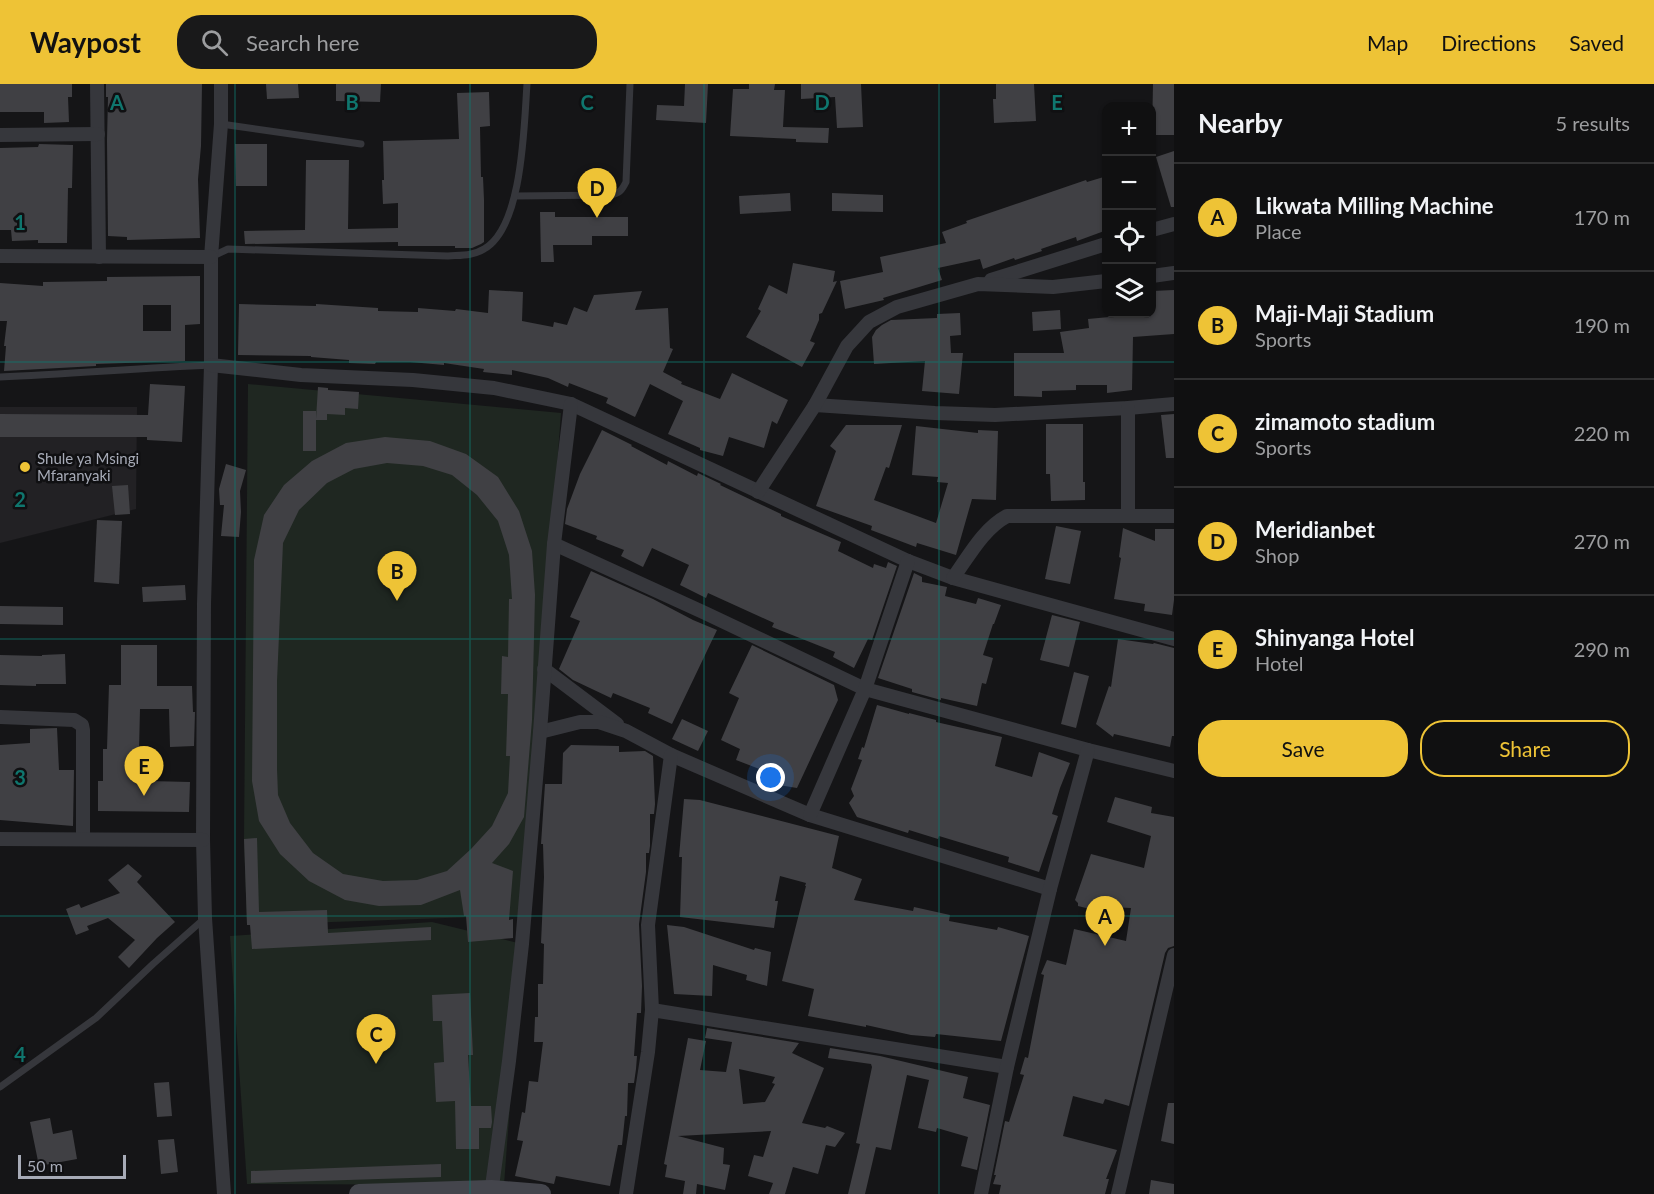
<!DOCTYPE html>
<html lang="en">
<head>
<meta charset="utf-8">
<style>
  :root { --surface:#101011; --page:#19191a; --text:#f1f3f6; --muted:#9c9d9f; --line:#303031; --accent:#eec336 }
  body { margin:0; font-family:Lato,sans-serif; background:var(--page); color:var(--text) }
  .controls { position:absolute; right:18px; top:18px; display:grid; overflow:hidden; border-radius:12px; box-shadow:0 2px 4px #0004 }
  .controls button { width:54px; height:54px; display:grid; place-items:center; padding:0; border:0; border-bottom:2px solid var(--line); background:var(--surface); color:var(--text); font:30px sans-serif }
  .scale { position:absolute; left:18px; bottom:15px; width:108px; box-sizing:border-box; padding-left:6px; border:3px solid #a7abb7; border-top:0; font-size:16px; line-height:21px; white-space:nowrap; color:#a7abb7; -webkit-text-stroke:4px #101012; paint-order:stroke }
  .you { position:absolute; left:771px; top:694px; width:21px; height:21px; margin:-15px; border:4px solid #fff; border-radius:50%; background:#1a73e8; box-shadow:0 0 0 9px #1a73e833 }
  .badge { display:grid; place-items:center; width:39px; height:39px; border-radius:50%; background:var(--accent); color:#111; font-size:20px; font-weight:700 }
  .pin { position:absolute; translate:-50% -50px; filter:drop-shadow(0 2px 3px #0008) }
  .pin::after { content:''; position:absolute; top:32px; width:21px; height:18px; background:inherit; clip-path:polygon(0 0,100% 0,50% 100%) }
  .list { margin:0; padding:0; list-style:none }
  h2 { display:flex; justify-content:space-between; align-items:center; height:78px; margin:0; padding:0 24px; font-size:26px }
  h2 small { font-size:20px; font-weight:400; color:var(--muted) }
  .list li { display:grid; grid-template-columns:39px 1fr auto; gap:18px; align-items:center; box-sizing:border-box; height:108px; padding:0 24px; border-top:2px solid var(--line) }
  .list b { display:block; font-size:22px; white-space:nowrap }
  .list p { margin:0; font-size:20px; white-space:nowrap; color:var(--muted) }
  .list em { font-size:20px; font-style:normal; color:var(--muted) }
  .actions { display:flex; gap:12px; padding:18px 24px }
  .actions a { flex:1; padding:14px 0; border:2px solid var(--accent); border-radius:24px; text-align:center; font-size:21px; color:var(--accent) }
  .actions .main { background:var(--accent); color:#111 }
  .icon { flex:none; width:33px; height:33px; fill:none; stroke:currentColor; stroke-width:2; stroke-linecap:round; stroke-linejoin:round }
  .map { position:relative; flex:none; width:1174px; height:1110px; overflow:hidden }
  header { display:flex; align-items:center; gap:36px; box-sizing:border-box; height:84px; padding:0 30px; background:var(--accent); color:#111 }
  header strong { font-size:28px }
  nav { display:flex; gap:33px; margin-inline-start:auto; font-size:21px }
  .search { width:420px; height:54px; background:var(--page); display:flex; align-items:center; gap:15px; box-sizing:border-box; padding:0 21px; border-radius:24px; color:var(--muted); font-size:22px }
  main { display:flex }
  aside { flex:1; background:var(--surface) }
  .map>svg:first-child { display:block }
  .built { fill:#222124 }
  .green { fill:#1f2721 }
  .building { fill:#404044; fill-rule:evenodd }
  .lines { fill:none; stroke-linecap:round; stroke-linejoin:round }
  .lane { stroke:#36373c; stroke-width:7 }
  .street { stroke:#36373c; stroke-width:14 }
  .secondary { stroke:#44454c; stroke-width:20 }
  .grid { fill:none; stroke:#0f766e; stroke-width:1.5; stroke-opacity:0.55 }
  .poi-dot { fill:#eec336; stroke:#101012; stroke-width:2 }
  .labels { text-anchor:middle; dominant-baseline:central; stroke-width:5; stroke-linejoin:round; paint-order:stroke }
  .poi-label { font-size:15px; fill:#a7abb7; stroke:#101012; text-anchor:start }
  .grid-label { font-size:20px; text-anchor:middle; font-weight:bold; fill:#0f766e; stroke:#101012; stroke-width:5; stroke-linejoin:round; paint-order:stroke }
</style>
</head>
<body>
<header>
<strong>Waypost</strong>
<div class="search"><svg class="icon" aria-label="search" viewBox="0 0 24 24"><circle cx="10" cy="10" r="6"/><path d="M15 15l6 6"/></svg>Search here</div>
<nav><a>Map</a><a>Directions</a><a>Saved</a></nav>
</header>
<main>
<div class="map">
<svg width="1174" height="1110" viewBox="0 0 1174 1110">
  <rect width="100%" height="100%" fill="#151517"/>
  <path class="built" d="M0,323H137L136,425L0,459Z"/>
  <g class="green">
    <path d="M248,300L561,329L533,704L531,831L247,841L244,755Z"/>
    <path d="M432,838L522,860L504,1101L247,1100L230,852Z"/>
  </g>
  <g class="building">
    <path d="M0,0H72V13H68L69,38L44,39V28H0Z"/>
    <path d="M106,0H202L201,62L198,95L200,154L127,156V153L108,152L107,56L108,13H106Z"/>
    <path d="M266,0H298L299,14L267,15Z"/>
    <path d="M336,0H381L380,18L336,17Z"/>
    <path d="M685,0H708L706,39L656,36L657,21L684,22Z"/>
    <path d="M749,0H775L774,6H785L783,43L829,44L828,59L796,58V55L730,52L733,5H749Z"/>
    <path d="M801,0H861L863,43L837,44L835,13L801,15Z"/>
    <path d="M996,0H1034L1036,37L994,39L993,15H996Z"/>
    <path d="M1153,0H1174V51H1152Z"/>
    <path d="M489,8L490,42L480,43L481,93H483L484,116V158L481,160L472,164H455V162H398V158L245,160L244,147L305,146L306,76H349L348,145L398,144V119L383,120L382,96H384L383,57L459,55L457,9Z"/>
    <path d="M39,60L73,61L72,104H68L67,159H38V156L12,157L11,146H0V64L38,63Z"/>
    <path d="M235,60H267V102H236Z"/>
    <path d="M1174,67V123H1171L1156,73Z"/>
    <path d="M1107,92V146L1077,157L1076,153L1041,165L1042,167L1015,176L1014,174L983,185L980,175L938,184L942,196L883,214L884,216L845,225L840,197L883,188L880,173L946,159L942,148L967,139L966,137L1086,96L1087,98Z"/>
    <path d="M790,109L791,127L740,130L739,112Z"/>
    <path d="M832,109L883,111V128L832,127Z"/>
    <path d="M540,128H555V133H628V152H592V161H553L554,178H541Z"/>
    <path d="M793,179L835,187L833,198L837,197L822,229L819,230V236L810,257L815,259L802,283L746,253L761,227L758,225L769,201L787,210Z"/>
    <path d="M200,192V240L185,241V277L96,280V282L4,287L6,262H4L7,237H0V199L43,202V198L107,197V193ZM143,221H171V247H143Z"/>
    <path d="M489,206L523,208L522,237L553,243L554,238L567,241L574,223L587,228L594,211L642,207L635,226L668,224L670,264L673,265L663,288L682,298L681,300L720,315L732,289L788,316L777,340L772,337L764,364L729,353L723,372L700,366V364L668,350L683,317L650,300L635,333L606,319L608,314L569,299L568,303L548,294L512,286V291L483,288L484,285L444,279V281L410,278H376L375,280L349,279V276L311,273V272L238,271L239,220L316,222V220L378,224V227L418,228V224L455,227L456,225L488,229Z"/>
    <path d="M1174,206V250L1133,253L1132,306L1107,309V301H1076V306L1042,307V313L1014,312V269H1064L1060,248L1089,244L1088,235L1120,232V230H1152V207Z"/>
    <path d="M1060,226L1061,245L1033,247L1032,228Z"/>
    <path d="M960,229L961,251L950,252L951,269H963L959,310L922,307L925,277L874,280L872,253L876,246L882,241L891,236L937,234V230Z"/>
    <path d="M150,300L185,302L182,358L147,356V353H0V330L148,331Z"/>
    <path d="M318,303L328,304V306L359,308L358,325L345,324V331L327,330V336H316V367H303V327H316V335Z"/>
    <path d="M1174,330V374H1166L1161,331Z"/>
    <path d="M1046,340H1083V398H1085V416L1051,417L1050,390H1046Z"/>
    <path d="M846,341H902L889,384L886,383L874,416L936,439L948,399L937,398L938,393L912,391L916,342L978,349V346L998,347L996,416L972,415L956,471L917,459L916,463L871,446L872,442L816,422L836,367L830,362Z"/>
    <path d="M602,346L632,361L631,362L667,381L668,377L697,392L698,389L721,400L720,401L781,430V432L841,458L838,467L873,484L874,480L886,484L888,478L897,482L872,556L868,555L854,584L833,573L835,568L772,543L774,539L708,509L706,514L680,501L689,481L652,464L643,483L621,472L624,466L596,455L597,452L565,440L567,425L580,390Z"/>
    <path d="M385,353L430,357L466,370L498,393L519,427L532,467L535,511L532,636L524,733L509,760L492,779L513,787L509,836L513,835V854L468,858L466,832H464L460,806L421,821L379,822L345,816L309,797L280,770L259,737L252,697L254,476L264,431L284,401L312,377L346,359ZM387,379L423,382L452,391L477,411L498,437L509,471L512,515H509L508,573L502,572L501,610H508L506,672H510L508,709L492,742L471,765L447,787L417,796L383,797L343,790L313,769L290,739L278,711L277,685V597L283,459L299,426L327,399L354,385Z"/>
    <path d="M226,380L246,386L240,407L241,428L239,453L221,452L224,421H220L219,405Z"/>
    <path d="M128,401L130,430L115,431L112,402Z"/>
    <path d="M97,436L122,437L119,500L94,498Z"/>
    <path d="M1056,442L1081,447L1070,500L1045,495Z"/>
    <path d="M1123,444L1155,457V445H1174V516L1172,531L1144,527L1145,520L1114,515L1121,474L1119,473Z"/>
    <path d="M591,487L653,515L693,536L717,546L672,640L648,629L650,624L613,609L611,614L573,596L559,585L580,537L570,533Z"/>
    <path d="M914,489L922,493V498L947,503L945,512L976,520L978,514L1001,521L994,540H993L983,571L993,574L986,600L982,599L977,622L941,614V616L912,608V605L878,594Z"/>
    <path d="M185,501L186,516L143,518L142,503Z"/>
    <path d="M0,522L63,523V541L0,540Z"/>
    <path d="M1052,531L1080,538L1069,583L1040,576Z"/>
    <path d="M1118,555L1153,560L1154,559L1174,564V652H1172L1170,663L1114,650L1113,653L1096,640L1109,602L1111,603Z"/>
    <path d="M121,561H157V602H192L193,628H195L194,662L170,663L169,625H140L139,666H150L149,697L190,698L189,728L98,727V697H103V665H107L109,601H121Z"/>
    <path d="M752,561L834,601L838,616L797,704L760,698L762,686L736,676L740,665L721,656L739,614L729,609Z"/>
    <path d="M65,570L66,600H36V602L0,601V571L42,572V571Z"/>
    <path d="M1074,588L1089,592L1076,644L1061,640Z"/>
    <path d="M877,621L909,630V629L936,636V638L1002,653L995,682L1032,693L1039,668L1070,679L1060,704L1052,730L1058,732L1039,788L1008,778L1009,773L972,762L939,752L938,755L909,746L908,749L857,733L849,719L854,712L851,705L862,676L858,675L862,663L864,664Z"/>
    <path d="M682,635L708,647L698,667L672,655Z"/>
    <path d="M57,644L59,686H74L73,742L0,736V661L30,659V645Z"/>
    <path d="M571,661L619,662V668L645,667L653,672L655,720L654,730H650V762L649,769H646V788L639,840L642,902L641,929H637L634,972H637L636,985L634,999H628L627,1032H625L622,1061H618L610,1102L556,1092L554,1100L515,1092L523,1057L517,1056L522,1028L525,1029L529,997L538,998L543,958H534L535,933H538V900H543L544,860L541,859L544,793L543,760H541L545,700H562L563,669Z"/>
    <path d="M1115,713L1152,723L1151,729L1174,733V862L1168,864L1165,869L1129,1022L1105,1015L1103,1020L1073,1012L1063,1052L1117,1066L1106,1095H1109L1105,1110H999L1001,1101L993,1100L996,1091H994L1005,1037L1009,1038L1024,991L1020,990L1025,973L1028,974L1044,891L1041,890L1047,876L1066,881L1074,845L1126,857L1131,824L1107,823L1104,827L1098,825L1094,826L1078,822V819L1075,816L1091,770L1144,784L1151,752L1107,738Z"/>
    <path d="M684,715L700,716L839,752L832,784L862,795L854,816L913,827L914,823L950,831L949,837L997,846L998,843L1029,852L1001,957L936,950L935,953L911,951L866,941V943L808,932L814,905L782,897L806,802H805L806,799L780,792L775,817H778L774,844L680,833L682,773H679Z"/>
    <path d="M257,754L259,828L327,826L328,849L431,843V856L252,865L250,841H247L244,755Z"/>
    <path d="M128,780L142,792L137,798L175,838L157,854L129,884L118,873L135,856L108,834L87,842L89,846L76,851L66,825L79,820L81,824L120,809L108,796Z"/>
    <path d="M667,841L684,843L754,866L755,864L771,868L767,902L746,896L747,891L713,881L712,912L674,910Z"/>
    <path d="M470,909L473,971H468L471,1022H491L492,1038L491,1044H479V1065H456L455,1017L436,1018L434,979L444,978L442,937H433L432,911Z"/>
    <path d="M707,944L799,959L792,969L824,984L802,1039L825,1044L827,1042L845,1049L835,1063L826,1061L818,1090L793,1083L785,1110H769L773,1099L748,1092L754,1071L763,1073L771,1047L678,1052L724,1064L723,1080L730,1081L725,1106L697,1100L696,1110H683L685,1097L665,1093L667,1081L664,1080L688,954L706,957L700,986L726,988L732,958L705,954ZM739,985L775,993L772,999L775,1000L765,1018L743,1020Z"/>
    <path d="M830,964L880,972L968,993L963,1014L990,1021L977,1086L961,1082L968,1053L937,1044L936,1048L918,1044L929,996L907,991L891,1066L876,1063L865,1110H848L860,1060L856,1059L872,983L871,980L828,974Z"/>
    <path d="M169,998L172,1032L157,1033L154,999Z"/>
    <path d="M1168,1019H1174V1060L1161,1057Z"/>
    <path d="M50,1034L53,1050L72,1046L77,1075L39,1082L30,1038Z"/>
    <path d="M174,1055L178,1088L161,1090L158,1056Z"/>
    <path d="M441,1080V1093L251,1099V1087Z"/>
    <path d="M1151,1096L1174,1100V1110H1149Z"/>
  </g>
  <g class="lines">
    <g class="lane">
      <path d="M221,40L361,60"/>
      <path d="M515,112L611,111C620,109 622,106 626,98L630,0"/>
      <path d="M211,173L228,165L448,172C460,171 473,172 484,165C523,143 524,41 527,0"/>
      <path d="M0,293C70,290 141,284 211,281"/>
      <path d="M0,1003L96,934L153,880L205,834"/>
    </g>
    <g class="street">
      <path d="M97,0L99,173"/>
      <path d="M221,0V40L211,173V281L204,520L203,756L205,834L224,1110"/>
      <path d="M0,51L98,50"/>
      <path d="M1152,146L1174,140"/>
      <path d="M0,172L211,173"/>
      <path d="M1152,192L1174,189"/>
      <path d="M991,196L1106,160"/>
      <path d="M211,281L301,291L413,296L494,304L571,320L908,477L953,494L1174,555"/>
      <path d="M815,321L935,329L995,331L1128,324L1174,320"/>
      <path d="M758,408L815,321L847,262L869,238L897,223L978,200L1053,203L1106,197"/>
      <path d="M1128,432V324"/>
      <path d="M554,460L705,529L865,605L1088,666L1174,687"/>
      <path d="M953,494C969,472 983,445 1007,432H1174"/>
      <path d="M544,585L617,640"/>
      <path d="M0,633L74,636L82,641L83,646V755"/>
      <path d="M540,648L580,638H599L626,647L671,671L810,731L1050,805"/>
      <path d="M810,731L865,605L908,477"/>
      <path d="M0,755L203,756"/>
      <path d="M652,926L1007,983"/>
      <path d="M491,1110L509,977L522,860L540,648L554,460L571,320"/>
      <path d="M626,1110L648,968L652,926L648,841L671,671"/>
      <path d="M981,1110L1007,983L1050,805L1088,666"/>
      <path d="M1118,1110L1174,871"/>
    </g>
    <path class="secondary" d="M359,1110L491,1106L541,1110"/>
  </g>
  <path class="grid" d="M235,0V1110M470,0V1110M704,0V1110M939,0V1110M0,278H1174M0,555H1174M0,832H1174"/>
  <circle class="poi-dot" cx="25" cy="383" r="6"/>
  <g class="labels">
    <g class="poi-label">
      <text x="37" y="374">Shule ya Msingi<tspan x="37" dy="17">Mfaranyaki</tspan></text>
    </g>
  </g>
  <g class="grid-label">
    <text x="117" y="26">A</text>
    <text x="352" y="26">B</text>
    <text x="587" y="26">C</text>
    <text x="822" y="26">D</text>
    <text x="1057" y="26">E</text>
    <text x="20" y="146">1</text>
    <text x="20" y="423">2</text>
    <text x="20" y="701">3</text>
    <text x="20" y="978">4</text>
  </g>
</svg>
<div class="controls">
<button>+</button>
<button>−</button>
<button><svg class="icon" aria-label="locate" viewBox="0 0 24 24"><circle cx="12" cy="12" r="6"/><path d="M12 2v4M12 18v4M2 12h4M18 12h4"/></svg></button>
<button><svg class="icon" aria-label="layers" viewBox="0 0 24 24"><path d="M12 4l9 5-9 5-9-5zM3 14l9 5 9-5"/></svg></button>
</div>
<div class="scale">50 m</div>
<div class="you"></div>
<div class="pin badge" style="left:1105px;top:862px">A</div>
<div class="pin badge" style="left:397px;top:517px">B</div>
<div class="pin badge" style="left:376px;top:980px">C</div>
<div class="pin badge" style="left:597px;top:134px">D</div>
<div class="pin badge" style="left:144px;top:712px">E</div>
</div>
<aside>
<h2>Nearby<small>5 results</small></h2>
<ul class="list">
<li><span class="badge">A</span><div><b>Likwata Milling Machine</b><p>Place</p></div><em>170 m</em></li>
<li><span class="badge">B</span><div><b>Maji-Maji Stadium</b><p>Sports</p></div><em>190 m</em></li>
<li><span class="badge">C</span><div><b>zimamoto stadium</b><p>Sports</p></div><em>220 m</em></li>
<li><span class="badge">D</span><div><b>Meridianbet</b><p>Shop</p></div><em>270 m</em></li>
<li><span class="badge">E</span><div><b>Shinyanga Hotel</b><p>Hotel</p></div><em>290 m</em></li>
</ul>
<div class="actions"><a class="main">Save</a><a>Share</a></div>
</aside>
</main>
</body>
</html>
